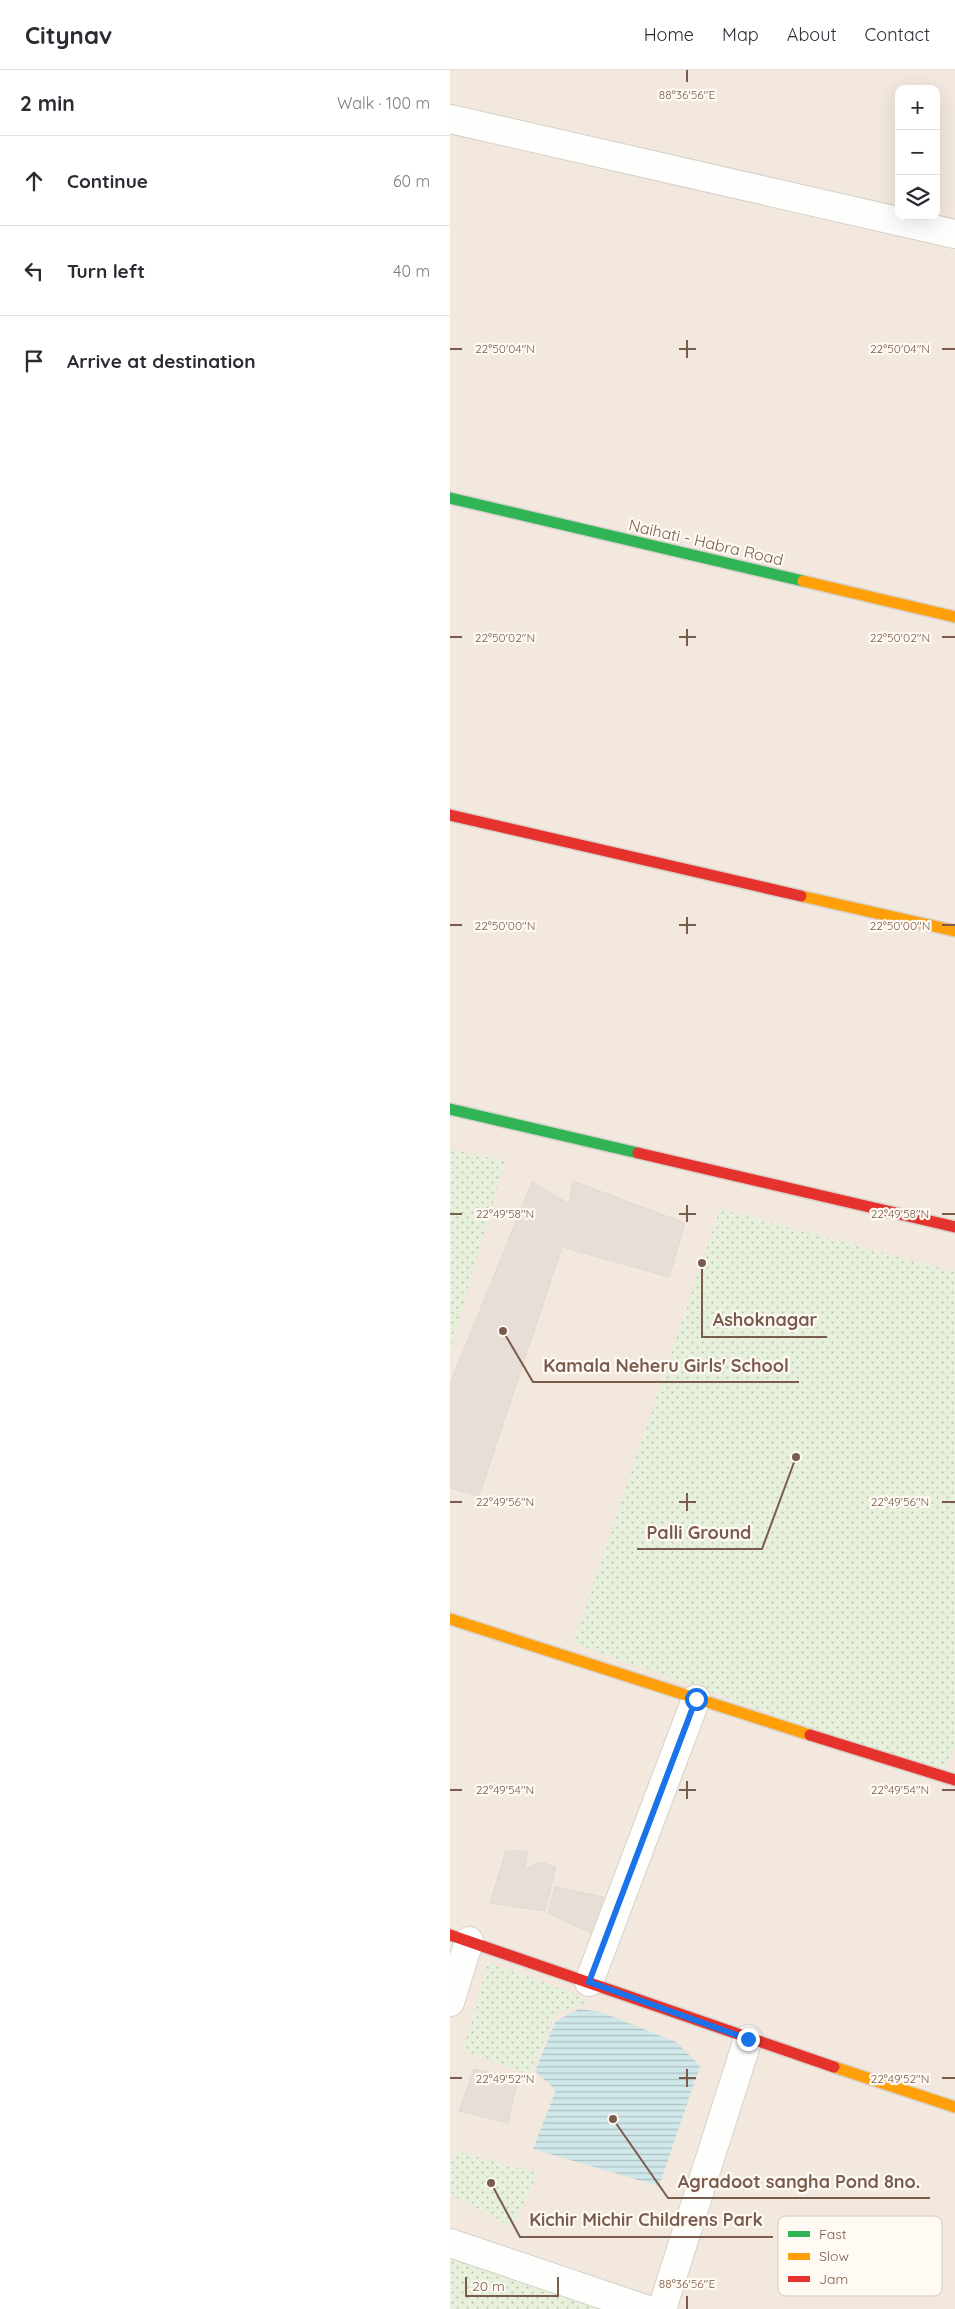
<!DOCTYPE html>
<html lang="en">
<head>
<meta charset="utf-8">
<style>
  :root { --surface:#fff; --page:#f2f2f3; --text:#2b2b33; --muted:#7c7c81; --line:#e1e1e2 }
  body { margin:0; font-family:Quicksand,sans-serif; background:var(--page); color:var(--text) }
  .controls { position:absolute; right:15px; top:15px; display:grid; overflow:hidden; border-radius:10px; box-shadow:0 5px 20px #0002 }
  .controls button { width:45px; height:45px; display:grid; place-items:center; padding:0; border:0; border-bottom:1px solid var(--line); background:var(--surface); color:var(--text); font:25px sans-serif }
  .scale { position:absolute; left:15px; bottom:12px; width:94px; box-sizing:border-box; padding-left:5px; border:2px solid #7a5c4d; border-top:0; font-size:14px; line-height:18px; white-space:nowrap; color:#7a5c4d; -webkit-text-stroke:4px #fffaf3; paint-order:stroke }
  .stop { position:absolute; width:15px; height:15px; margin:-11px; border:4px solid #1a73e8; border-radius:50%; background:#fff }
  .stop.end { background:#1a73e8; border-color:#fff; box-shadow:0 1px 5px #0008 }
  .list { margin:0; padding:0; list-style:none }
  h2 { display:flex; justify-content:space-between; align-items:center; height:65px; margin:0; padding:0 20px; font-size:21px }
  h2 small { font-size:16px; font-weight:400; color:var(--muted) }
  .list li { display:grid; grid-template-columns:32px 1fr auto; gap:15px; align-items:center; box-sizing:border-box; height:90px; padding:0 20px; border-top:1px solid var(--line) }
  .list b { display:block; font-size:19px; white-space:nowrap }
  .list em { font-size:16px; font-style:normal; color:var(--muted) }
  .icon { flex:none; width:28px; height:28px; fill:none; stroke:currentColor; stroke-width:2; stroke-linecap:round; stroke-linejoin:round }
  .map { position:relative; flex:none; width:505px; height:2239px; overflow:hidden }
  header { display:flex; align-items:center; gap:30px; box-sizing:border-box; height:70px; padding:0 25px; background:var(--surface); border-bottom:1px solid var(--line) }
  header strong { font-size:24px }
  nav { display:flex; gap:28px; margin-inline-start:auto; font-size:18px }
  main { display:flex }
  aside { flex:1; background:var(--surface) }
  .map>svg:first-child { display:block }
  .residential { fill:#f2e8de; fill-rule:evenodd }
  .park { fill:url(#park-dots) }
  .water { fill:url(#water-rules) }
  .building { fill:#e6ded7; stroke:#e2d8d2 }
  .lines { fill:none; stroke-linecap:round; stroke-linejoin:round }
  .street-casing { stroke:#d7d1cb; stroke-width:30 }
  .fast-casing { stroke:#d9d2cb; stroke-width:14 }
  .slow-casing { stroke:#d9d2cb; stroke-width:14 }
  .jam-casing { stroke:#d9d2cb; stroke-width:14 }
  .street { stroke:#fefefd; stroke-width:28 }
  .fast { stroke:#30b455; stroke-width:11 }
  .slow { stroke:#ff9f0a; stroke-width:11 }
  .jam { stroke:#e5322d; stroke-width:11 }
  .route { stroke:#1a73e8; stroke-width:6 }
  .ticks { fill:none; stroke:#7a5c4d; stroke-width:2 }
  .labels { text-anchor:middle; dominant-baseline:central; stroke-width:4.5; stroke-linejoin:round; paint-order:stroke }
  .street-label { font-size:16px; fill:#7a5c4d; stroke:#fffaf3 }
  .key { fill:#fffaf3; stroke:#d7cbc1; stroke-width:1 }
  .key-label { font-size:14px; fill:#7a5c4d }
  .ticks-label { font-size:12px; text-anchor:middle; fill:#7a5c4d; stroke:#fffaf3; stroke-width:4.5; stroke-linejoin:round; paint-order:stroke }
  .leader { fill:none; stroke:#7a5c4d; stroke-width:2 }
  .callout-dot { fill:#7a5c4d; stroke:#fffaf3; stroke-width:2 }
  .callout-label { font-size:18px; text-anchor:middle; font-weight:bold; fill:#7a5c4d; stroke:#fffaf3; stroke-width:4.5; stroke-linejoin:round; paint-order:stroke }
</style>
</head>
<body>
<header>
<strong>Citynav</strong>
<nav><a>Home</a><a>Map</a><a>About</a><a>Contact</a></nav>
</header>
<main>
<aside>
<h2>2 min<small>Walk · 100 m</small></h2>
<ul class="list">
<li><svg class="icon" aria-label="ahead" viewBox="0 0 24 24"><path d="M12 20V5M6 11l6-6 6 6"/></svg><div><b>Continue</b></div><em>60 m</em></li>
<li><svg class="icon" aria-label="left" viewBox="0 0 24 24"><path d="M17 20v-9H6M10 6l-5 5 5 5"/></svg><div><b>Turn left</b></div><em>40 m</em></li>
<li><svg class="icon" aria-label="arrive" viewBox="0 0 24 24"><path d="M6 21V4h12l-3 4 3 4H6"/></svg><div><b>Arrive at destination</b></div></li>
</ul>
</aside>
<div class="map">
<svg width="505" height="2239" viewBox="0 0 505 2239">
  <defs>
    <pattern id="park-dots" width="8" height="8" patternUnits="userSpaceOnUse" patternTransform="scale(1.25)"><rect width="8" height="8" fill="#e7f0db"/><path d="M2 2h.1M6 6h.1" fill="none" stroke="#c0c6b4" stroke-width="1.8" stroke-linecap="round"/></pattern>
    <pattern id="water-rules" width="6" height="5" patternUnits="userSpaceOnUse" patternTransform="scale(1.25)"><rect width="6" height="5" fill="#d0e8ea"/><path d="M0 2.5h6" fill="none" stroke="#aebfc0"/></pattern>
  </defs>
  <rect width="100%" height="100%" fill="#f9f5f0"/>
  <path class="residential" d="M0,0H505V2239H0ZM449,19H486V146H449Z"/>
  <g class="park">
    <path d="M0,1079L55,1091L0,1280Z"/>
    <path d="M270,1139L505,1202V1677L492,1705L123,1573Z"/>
    <path d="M38,1892L134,1927L136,1934L106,1942L80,2005L13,1981Z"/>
    <path d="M5,2081L88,2103L62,2157L0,2124V2091Z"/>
    <path d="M0,2168L189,2239H0Z"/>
  </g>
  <path class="water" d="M129,1939L151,1942L226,1972L250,1996L209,2116L83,2079L106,2020L85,2001L106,1951Z"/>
  <g class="building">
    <path d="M123,1111L235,1153L219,1207L112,1177L29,1426L0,1418V1314L82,1112L119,1134Z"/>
    <path d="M56,1781H77L75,1799L90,1792L106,1797L95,1841L40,1833Z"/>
    <path d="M105,1817L153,1827L143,1864L98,1843Z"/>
    <path d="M24,1999L68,2008L58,2053L9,2041Z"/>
  </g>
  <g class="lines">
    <g class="street-casing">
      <g id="street">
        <path d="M0,49L505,164"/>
        <path d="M139,1912L246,1629"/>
        <path d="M0,1932L19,1871"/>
        <path d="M0,2173L195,2239"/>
        <path d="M212,2239L298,1969"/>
      </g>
    </g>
    <g class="fast-casing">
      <g id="fast">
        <path d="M0,428L353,511"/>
        <path d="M0,1039L188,1083"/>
      </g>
    </g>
    <g class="slow-casing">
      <g id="slow">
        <path d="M353,511L505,547"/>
        <path d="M351,826L505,861"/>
        <path d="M0,1549L360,1665"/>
        <path d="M384,1997L505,2037"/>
      </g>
    </g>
    <g class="jam-casing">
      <g id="jam">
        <path d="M0,745L351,826"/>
        <path d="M188,1083L505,1157"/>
        <path d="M360,1665L505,1710"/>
        <path d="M0,1865L384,1997"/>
      </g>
    </g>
    <use href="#street" class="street"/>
    <use href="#fast" class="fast"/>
    <use href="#slow" class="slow"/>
    <use href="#jam" class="jam"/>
  </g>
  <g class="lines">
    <path class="route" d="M246,1629L139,1912L298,1969"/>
  </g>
  <path class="ticks" d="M237,0V12M237,270V288M0,279H12M229,279H246M492,279H505M237,559V576M0,567H12M229,567H246M492,567H505M237,847V864M0,855H12M229,855H246M492,855H505M237,1135V1152M0,1144H12M229,1144H246M492,1144H505M237,1423V1441M0,1432H12M229,1432H246M492,1432H505M237,1711V1729M0,1720H12M229,1720H246M492,1720H505M237,1999V2017M0,2008H12M229,2008H246M492,2008H505M237,2226V2239"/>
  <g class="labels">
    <g class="street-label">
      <text transform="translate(256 472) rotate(13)">Naihati - Habra Road</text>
    </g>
  </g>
  <rect x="328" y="2146" width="164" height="80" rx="8" class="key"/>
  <rect x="338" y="2161" width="22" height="6" fill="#30b455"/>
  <rect x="338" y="2183" width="22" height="7" fill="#ff9f0a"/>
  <rect x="338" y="2206" width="22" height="6" fill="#e5322d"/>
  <g class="key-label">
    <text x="369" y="2169">Fast</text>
    <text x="369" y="2191">Slow</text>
    <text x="369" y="2214">Jam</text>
  </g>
  <g class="ticks-label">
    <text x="237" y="29">88°36'56"E</text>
    <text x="55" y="283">22°50'04"N</text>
    <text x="450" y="283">22°50'04"N</text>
    <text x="55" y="572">22°50'02"N</text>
    <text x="450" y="572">22°50'02"N</text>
    <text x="55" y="860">22°50'00"N</text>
    <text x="450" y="860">22°50'00"N</text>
    <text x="55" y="1148">22°49'58"N</text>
    <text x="450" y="1148">22°49'58"N</text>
    <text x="55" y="1436">22°49'56"N</text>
    <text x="450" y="1436">22°49'56"N</text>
    <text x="55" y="1724">22°49'54"N</text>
    <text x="450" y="1724">22°49'54"N</text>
    <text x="55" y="2013">22°49'52"N</text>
    <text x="450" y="2013">22°49'52"N</text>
    <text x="237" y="2218">88°36'56"E</text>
  </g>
  <path class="leader" d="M252 1193L252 1267H377M53 1261L83 1312H349M346 1387L312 1479H187M163 2049L218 2128H480M41 2113L70 2167H323"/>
  <g class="callout-dot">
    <circle cx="252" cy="1193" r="5"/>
    <circle cx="53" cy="1261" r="5"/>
    <circle cx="346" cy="1387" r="5"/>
    <circle cx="163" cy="2049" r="5"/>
    <circle cx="41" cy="2113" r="5"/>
  </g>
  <g class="callout-label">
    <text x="315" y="1256">Ashoknagar</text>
    <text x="216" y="1302">Kamala Neheru Girls' School</text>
    <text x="249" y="1469">Palli Ground</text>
    <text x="349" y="2118">Agradoot sangha Pond 8no.</text>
    <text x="196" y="2156">Kichir Michir Childrens Park</text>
  </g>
</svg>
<div class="controls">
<button>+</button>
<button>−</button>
<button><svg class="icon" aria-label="layers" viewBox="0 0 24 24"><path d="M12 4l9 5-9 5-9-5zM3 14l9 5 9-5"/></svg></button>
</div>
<div class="scale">20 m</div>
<div class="stop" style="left:246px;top:1629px"></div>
<div class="stop end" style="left:298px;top:1969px"></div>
</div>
</main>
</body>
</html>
